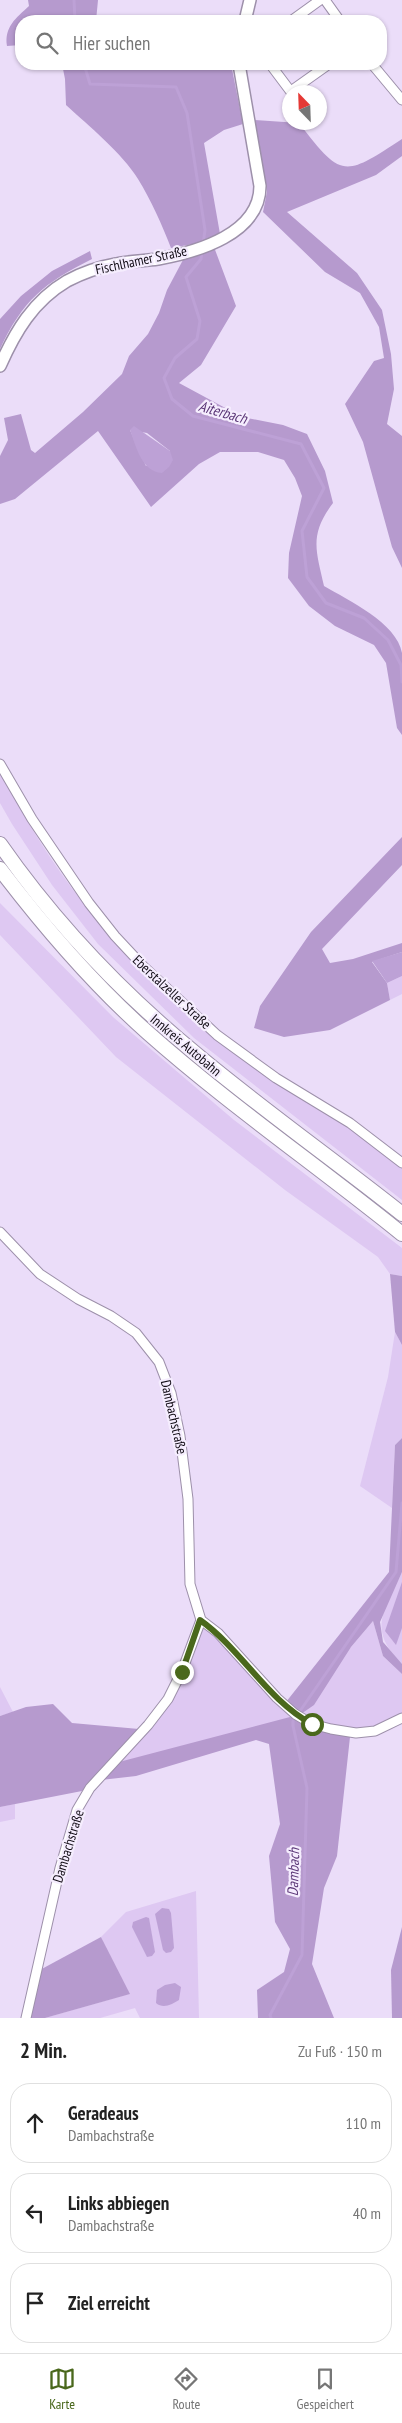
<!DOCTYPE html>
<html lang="de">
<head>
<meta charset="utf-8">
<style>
  :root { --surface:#fff; --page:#f2f2f2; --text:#222; --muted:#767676; --line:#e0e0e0; --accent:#4a681c }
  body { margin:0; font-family:"PT Sans Narrow",sans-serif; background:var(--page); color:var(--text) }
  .compass { position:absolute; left:282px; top:85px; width:45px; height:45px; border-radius:50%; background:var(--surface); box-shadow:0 1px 4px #0004; rotate:337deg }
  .stop { position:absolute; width:15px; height:15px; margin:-11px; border:4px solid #4a681c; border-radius:50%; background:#fff }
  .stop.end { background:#4a681c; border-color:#fff; box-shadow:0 1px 5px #0008 }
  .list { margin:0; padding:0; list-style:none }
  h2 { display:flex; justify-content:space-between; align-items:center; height:65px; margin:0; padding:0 20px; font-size:21px }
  h2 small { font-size:16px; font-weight:400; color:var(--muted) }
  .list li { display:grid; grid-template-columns:32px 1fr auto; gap:15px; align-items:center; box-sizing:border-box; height:80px; margin:0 10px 10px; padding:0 10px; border:1px solid var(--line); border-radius:20px }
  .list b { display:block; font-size:19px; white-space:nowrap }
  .list p { margin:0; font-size:16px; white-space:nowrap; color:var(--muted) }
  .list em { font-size:16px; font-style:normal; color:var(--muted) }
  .icon { flex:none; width:28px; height:28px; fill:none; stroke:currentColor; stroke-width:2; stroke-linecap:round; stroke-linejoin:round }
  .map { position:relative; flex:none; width:402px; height:2018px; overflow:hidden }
  .search { position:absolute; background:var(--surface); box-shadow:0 1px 4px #0004; left:15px; right:15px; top:15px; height:55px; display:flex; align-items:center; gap:12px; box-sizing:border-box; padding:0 18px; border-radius:20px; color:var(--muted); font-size:19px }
  .sheet { height:335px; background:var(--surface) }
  nav { display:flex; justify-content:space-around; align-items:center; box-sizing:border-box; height:70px; border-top:1px solid var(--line); background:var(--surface); font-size:14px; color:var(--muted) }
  nav a { display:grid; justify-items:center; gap:2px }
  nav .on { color:var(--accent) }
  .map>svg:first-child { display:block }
  .green { fill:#dec8f2 }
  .forest { fill:#b69ace; fill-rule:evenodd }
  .water { fill:#bda1d6 }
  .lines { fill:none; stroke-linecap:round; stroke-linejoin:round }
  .stream { stroke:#bda1d6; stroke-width:3 }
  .minor-casing { stroke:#9d90aa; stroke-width:11 }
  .major-casing { stroke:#9d90aa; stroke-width:14 }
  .highway-casing { stroke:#9d90aa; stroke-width:16 }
  .minor { stroke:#fff; stroke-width:9 }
  .major { stroke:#fff; stroke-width:11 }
  .highway { stroke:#fff; stroke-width:14 }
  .route { stroke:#4a681c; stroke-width:6 }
  .labels { text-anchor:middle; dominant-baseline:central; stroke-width:4.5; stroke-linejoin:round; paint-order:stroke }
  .street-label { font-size:14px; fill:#120d16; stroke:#f5edfe }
  .water-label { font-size:15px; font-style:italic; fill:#5b3777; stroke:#f5edfe }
</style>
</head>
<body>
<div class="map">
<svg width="402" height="2018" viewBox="0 0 402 2018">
  <rect width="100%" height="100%" fill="#ebddf9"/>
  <g class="green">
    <path d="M0,771C57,885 144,988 248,1063C298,1100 354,1127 402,1166V1200L194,1038L98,944L52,885L12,824L0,803Z"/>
    <path d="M0,903L113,1017L234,1120L402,1248V1276L390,1274L378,1257L285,1190L116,1057L0,935Z"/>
    <path d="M402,976V994L390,1000L387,983Z"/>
    <path d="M395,1332L402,1345V1438L395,1445L392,1508L360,1486L388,1377Z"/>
    <path d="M402,1572V1664C367,1629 384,1611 402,1572Z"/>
    <path d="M205,1617L286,1702L351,1647L373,1621L383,1656L402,1674V1722L390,1730L350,1737L317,1728L119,1762L185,1676Z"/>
    <path d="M0,1687L13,1712L0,1716Z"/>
    <path d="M15,1804V1819L0,1822V1807Z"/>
    <path d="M196,1891L199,2018H140L135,2008L100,2018H45L129,1994L101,1937L126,1912Z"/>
  </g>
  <g class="forest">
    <path d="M28,0H98L96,21H21V45L7,46C4,27 16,18 29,6Z"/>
    <path d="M62,64H231L243,124L224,130L204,143L220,234L193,244L171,248C162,225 151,200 138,179C122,153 89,126 66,105L65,79Z"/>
    <path d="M255,120L299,123C342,179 344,177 402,139V156L376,175L287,212L357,273L382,310L391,354L394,389L387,424L402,436V568L392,547L363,442L345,404L374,361L384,358L379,327L360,293L325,272L263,212L267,192Z"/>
    <path d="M214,247L236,306L201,365L179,383L242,417L283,425L307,434L325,471L333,503C309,535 316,550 324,586C348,600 397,623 402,653C402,674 402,712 402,735L397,728L386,663L374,645L335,626L309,606L288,578L289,553L302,496L295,478L284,460L258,452H220L199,464L151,507L98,431L15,499L0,504V456L8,440L4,418L21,414L31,450L35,453L83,412L122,374L129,356L148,334L159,313L167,290L184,258ZM130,430L147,433L170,451L146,466Z"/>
    <path d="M90,251L92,259C44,283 23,300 0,349V319L21,296L52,271Z"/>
    <path d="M402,837V865L322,949L330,963L353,959L402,943V952L372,962L387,983L390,1000L330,1030L284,1037L254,1028L260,1006L311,932Z"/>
    <path d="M390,1274L402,1276V1345L395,1332Z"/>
    <path d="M402,1438V1572L380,1622L383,1642L402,1664V1674L383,1656L373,1621L351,1647L314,1705L301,1714L286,1702L389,1572L395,1445Z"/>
    <path d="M53,1704L72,1723L139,1729L82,1791L0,1807V1716L26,1707Z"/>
    <path d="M290,1717L317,1728L350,1737L337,1856L324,1888L312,1964L334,2018H258L257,1990L284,1972L290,1949L275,1922L269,1856L280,1824L269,1744L256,1740L136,1776L101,1780L119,1762Z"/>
    <path d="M402,1927V2018H392L391,1970Z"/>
    <path d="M101,1937L130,1994L45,2018H31L38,1971Z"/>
  </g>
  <g class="water">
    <path d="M134,426L170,451L173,460L169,467L162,473C142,472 136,447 130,430Z"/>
    <path d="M402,952V976L387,983L372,961Z"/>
    <path d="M402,1582V1628L396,1645L385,1631Z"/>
    <path d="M162,1908L169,1909L171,1913L174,1948L171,1952L166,1953L163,1950L155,1914Z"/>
    <path d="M146,1917L149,1918L155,1952L152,1956L147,1957L132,1927L133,1922Z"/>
    <path d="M175,1983L181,1987L179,2000C171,2005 163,2009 156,2003L157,1990L165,1985Z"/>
  </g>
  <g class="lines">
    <g class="stream">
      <path d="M74,0L75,21"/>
      <path d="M84,64L90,84L176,87L187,113L205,230L203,244"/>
      <path d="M202,250L201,259L186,277L200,321L197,339L175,358L164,378L172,399L193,416L301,444L324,488L302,531L307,577L326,603L364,618L388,640L401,665L402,682"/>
      <path d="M300,1711L396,1572L402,1503"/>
      <path d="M271,2018L270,2015L302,1955L307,1788L293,1726V1721"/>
    </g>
    <g class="minor-casing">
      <g id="minor">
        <path d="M325,0L340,21"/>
        <path d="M291,21L320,0"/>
        <path d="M270,64L291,92"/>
        <path d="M372,64L402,100"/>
        <path d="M291,91L329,64"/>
        <path d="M0,764L32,819L89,903L115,936L143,966L217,1035L276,1078L350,1123L402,1163"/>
        <path d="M0,1232L40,1274L78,1299L111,1316L136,1333L159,1362L171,1393L180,1436L188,1499L190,1584L201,1620L218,1633L277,1698L295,1714L312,1724L331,1729L356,1733L375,1731L402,1718"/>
        <path d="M26,2018L60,1868L77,1810L90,1788L148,1725L168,1699L182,1671L201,1620"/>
      </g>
    </g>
    <g class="major-casing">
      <g id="major">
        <path d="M245,21L250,0"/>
        <path d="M0,366C15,332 33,301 67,281C82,273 99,267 116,264C130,261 144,261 158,259C197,252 260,234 260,186L239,64"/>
      </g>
    </g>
    <g class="highway-casing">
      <g id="highway">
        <path d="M0,844C55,923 122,993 196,1054C263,1110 334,1160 402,1214"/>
        <path d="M0,869C45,928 92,983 147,1032C228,1104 318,1166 402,1234"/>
      </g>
    </g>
    <use href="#minor" class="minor"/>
    <use href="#major" class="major"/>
    <use href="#highway" class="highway"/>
  </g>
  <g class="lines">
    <path class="route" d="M182,1672L200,1620C242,1650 267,1700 312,1724"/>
  </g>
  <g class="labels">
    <g class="street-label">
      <text transform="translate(141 260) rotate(-12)">Fischlhamer Straße</text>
      <text transform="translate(172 992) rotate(43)">Eberstalzeller Straße</text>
      <text transform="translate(186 1045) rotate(40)">Innkreis Autobahn</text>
      <text transform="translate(174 1417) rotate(77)">Dambachstraße</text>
      <text transform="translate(68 1846) rotate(-73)">Dambachstraße</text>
    </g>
    <g class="water-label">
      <text transform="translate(223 412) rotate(16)">Aiterbach</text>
      <text transform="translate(293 1872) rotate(-88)">Dambach</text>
    </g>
  </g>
</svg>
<svg class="compass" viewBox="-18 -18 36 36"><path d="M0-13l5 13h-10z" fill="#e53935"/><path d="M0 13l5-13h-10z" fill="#767676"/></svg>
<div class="stop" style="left:312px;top:1724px"></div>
<div class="stop end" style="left:182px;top:1672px"></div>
<div class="search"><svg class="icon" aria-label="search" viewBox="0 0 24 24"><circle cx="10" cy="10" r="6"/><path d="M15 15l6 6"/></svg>Hier suchen</div>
</div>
<section class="sheet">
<h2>2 Min.<small>Zu Fuß · 150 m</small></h2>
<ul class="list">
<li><svg class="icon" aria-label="ahead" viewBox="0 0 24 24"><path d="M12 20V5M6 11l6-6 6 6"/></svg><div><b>Geradeaus</b><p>Dambachstraße</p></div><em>110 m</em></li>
<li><svg class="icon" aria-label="left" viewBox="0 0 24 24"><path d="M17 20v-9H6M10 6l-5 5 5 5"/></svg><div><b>Links abbiegen</b><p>Dambachstraße</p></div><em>40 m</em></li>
<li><svg class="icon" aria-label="arrive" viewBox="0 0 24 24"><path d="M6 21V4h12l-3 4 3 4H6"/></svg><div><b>Ziel erreicht</b></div></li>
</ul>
</section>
<nav>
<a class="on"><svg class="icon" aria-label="map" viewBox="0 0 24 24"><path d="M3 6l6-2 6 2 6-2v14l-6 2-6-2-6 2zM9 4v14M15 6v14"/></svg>Karte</a>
<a><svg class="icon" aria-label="directions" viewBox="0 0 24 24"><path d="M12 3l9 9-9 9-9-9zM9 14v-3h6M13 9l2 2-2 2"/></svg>Route</a>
<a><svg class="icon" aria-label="saved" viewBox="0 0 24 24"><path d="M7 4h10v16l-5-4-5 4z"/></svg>Gespeichert</a>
</nav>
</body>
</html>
